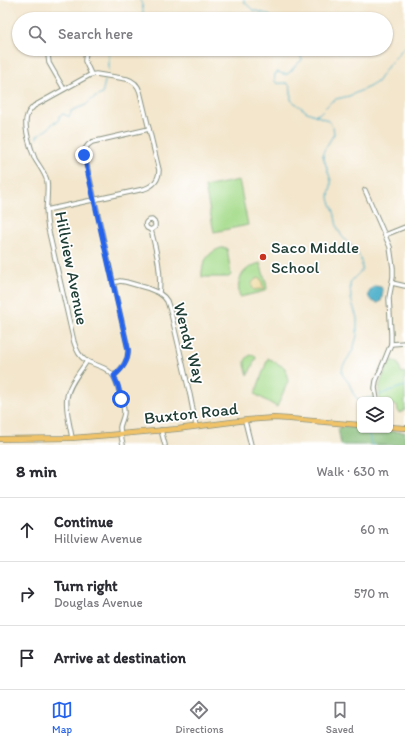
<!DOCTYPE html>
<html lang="en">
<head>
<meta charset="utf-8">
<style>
  :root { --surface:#fff; --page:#f2f2f3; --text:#2b2b33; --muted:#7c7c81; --line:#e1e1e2; --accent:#2563eb }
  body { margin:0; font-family:Itim,sans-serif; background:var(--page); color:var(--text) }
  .controls { position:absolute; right:12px; bottom:12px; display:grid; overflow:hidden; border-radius:6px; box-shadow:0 1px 3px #0004 }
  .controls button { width:36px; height:36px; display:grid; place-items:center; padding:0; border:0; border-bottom:1px solid var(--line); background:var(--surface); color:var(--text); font:20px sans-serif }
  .stop { position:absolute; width:12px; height:12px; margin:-9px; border:3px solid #2563eb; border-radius:50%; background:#fff }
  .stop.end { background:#2563eb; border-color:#fff; box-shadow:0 1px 4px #0008 }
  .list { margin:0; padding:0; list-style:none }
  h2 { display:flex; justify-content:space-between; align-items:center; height:52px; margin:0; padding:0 16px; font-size:17px }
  h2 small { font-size:13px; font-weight:400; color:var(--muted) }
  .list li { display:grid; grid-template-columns:26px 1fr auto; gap:12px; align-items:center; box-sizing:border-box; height:64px; padding:0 16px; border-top:1px solid var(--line) }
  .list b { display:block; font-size:15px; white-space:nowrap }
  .list p { margin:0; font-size:13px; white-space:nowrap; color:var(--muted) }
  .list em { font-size:13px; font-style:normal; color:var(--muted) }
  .icon { flex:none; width:22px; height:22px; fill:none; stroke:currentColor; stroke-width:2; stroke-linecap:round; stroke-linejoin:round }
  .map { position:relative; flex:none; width:405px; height:445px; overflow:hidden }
  .search { position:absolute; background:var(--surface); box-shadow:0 1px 3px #0004; left:12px; right:12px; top:12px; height:44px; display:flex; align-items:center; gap:10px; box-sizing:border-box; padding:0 14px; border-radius:22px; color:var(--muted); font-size:15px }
  .sheet { height:244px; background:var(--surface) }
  nav { display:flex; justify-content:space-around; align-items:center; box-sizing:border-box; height:56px; border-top:1px solid var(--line); background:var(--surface); font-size:11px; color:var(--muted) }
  nav a { display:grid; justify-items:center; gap:2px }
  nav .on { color:var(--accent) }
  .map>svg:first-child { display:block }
  .green { fill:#a5db8b; stroke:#628c60 }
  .forest { fill:#84bb77; stroke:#527c56 }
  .sand { fill:#eeda9e; stroke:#868c69 }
  .water { fill:#49aec9; stroke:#34767e }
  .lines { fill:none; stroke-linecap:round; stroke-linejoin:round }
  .stream { stroke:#49aec9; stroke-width:1 }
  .minor-casing { stroke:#899280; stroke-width:5.5 }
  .major-casing { stroke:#899280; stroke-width:6 }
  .minor { stroke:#fff; stroke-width:3.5 }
  .major { stroke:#f1c369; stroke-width:4.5 }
  .route { stroke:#2563eb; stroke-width:5 }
  .poi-dot { fill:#c8321e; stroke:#fff; stroke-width:1.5 }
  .labels { text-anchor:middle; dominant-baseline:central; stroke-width:3.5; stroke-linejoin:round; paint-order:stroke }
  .poi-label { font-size:17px; fill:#1f3d34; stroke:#fff; text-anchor:start }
  .street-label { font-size:17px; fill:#1f3d34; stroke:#fff }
</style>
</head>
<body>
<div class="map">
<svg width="405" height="445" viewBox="0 0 405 445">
  <rect width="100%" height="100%" fill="#fff"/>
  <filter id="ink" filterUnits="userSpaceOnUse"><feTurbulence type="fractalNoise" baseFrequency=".025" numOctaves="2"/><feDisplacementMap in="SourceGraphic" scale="8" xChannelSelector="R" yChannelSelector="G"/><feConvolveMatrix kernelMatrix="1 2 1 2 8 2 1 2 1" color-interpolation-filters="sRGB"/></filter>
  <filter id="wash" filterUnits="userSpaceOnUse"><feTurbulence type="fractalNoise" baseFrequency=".012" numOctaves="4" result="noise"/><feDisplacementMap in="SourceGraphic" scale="16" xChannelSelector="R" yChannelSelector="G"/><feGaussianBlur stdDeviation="0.9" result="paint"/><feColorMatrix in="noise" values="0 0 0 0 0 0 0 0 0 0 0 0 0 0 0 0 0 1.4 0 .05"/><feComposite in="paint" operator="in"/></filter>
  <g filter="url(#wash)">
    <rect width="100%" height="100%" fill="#f3e6cc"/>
    <g class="green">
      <path d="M239,180L248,225L214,232L205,187Z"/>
      <path d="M221,248H227L231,275L229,277H202C201,263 208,252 221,248Z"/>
      <path d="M260,263L266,282L267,289L265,291L240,297C235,279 243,268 260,263Z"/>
      <path d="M251,355L255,356L256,358L248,375C245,366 242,359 251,355Z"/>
      <path d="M268,358L285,368L288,381L277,407L255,394Z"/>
      <path d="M392,360L398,363L401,372L403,373L405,372V410L400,413L398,411L397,405H390V400H380C380,397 379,393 379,390C379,384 388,364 392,360Z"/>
    </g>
    <path class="forest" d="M344,426L360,428V430L405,432V445H341L338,428Z"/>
    <path class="sand" d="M259,278L261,279L263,286L265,288L263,290L261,289L254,290C250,285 252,280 259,278Z"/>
    <path class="water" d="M375,286L381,287L383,291L381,301L378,303C366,301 366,292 375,286Z"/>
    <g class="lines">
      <g class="stream">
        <path d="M140,0C143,6 144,12 142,19"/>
        <path d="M244,0V2L253,10L267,14L275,19"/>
        <path d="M301,49L300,53L302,60L296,65L290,72L287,74H283L278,72L275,74C273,86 278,83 287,83C293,88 290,93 291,100L307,112L327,120L333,126L334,134L323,152V156L331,181C332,187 329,191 329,197C329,202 333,207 334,212C336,219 336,227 340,233C349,249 362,246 362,270L353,279L350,284L351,299L357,318V336L353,350L343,366L342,371V374L349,383L353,393L360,403"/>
        <path d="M109,70V54L111,49"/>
        <path d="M315,115L319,114L332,101L336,99L349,96L369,87L377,82L390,63L395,58L405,46"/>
        <path d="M37,139V136L49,128L53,123L57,122L59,119V116L64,114L67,116H70L71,111L86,105L92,99L102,94L105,81"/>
        <path d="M379,395L395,389L405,386"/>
        <path d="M358,400L373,397"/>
        <path d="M365,430L368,433L370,438L371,444L374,445"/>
      </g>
    </g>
  </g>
  <g filter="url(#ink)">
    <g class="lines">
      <g class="minor-casing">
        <g id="minor">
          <path d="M103,19H105"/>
          <path d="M51,49L48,55L49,63L64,89"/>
          <path d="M86,49L85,61L91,74"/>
          <path d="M365,190L390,247L393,268V277L389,298L391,334V344L376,381L375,388L377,400"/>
          <path d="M46,210L144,189C153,186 159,180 159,170L140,92C138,85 134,81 127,79L96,74L90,75L34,106C31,109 28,112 27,116C23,125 31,150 35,159C39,166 45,173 47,181C48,187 47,194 47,200C46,209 46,218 48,228L74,342C76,349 79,356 85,360C95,366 107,366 114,377C117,382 124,406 124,412C124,417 121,422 120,427C120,433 122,439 123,445"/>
          <path d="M151,230L147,228C144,224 146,220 152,220L155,223V227L151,230C156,250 162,272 159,293"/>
          <path d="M385,235L405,227"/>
          <path d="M113,283L120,281L126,282L147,288L159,293L164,297L167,301L171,313L190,395L196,426"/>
          <path d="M392,283L405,286"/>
          <path d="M391,344L405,343"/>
          <path d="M114,376C122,368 129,361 128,349L85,157V149L88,145L92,142L149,129"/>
          <path d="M245,421L251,445"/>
          <path d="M161,430L165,445"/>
          <path d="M72,438C70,426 65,408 67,397C69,384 80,372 87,361"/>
        </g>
      </g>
      <g class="major-casing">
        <g id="major">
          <path d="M390,427L405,428"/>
          <path d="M0,439L72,438L109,435L177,429L247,420L274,418L290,419L360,425"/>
        </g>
      </g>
      <use href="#minor" class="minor"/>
      <use href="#major" class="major"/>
    </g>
  </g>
  <g class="lines" filter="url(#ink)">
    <path class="route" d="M84,155L101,231L128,349C129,361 122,369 114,376L118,386L121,399"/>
  </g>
  <circle class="poi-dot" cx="263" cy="257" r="4"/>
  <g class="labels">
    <g class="poi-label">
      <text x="271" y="247">Saco Middle<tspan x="271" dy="20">School</tspan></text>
    </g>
    <g class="street-label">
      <text transform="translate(72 268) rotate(79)">Hillview Avenue</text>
      <text transform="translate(190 343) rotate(75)">Wendy Way</text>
      <text transform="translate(191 413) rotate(-6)">Buxton Road</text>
    </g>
  </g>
</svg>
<div class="controls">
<button><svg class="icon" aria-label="layers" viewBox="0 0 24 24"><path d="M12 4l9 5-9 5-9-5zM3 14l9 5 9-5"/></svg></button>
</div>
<div class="stop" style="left:121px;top:399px"></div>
<div class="stop end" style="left:84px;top:155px"></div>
<div class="search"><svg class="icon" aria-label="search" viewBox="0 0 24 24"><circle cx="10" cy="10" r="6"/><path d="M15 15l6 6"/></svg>Search here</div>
</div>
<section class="sheet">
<h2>8 min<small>Walk · 630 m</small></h2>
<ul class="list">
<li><svg class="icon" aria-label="ahead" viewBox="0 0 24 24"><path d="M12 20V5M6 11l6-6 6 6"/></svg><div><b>Continue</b><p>Hillview Avenue</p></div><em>60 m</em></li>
<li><svg class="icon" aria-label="right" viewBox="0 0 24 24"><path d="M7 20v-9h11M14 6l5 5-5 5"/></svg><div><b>Turn right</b><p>Douglas Avenue</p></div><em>570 m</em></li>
<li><svg class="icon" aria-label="arrive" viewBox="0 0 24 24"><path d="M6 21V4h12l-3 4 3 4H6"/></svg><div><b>Arrive at destination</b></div></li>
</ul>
</section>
<nav>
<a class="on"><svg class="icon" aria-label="map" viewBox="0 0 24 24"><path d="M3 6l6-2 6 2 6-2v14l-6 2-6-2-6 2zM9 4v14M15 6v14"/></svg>Map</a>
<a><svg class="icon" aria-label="directions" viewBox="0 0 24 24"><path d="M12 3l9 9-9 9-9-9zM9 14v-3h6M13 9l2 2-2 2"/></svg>Directions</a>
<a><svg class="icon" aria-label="saved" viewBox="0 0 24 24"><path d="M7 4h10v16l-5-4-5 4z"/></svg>Saved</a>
</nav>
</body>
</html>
